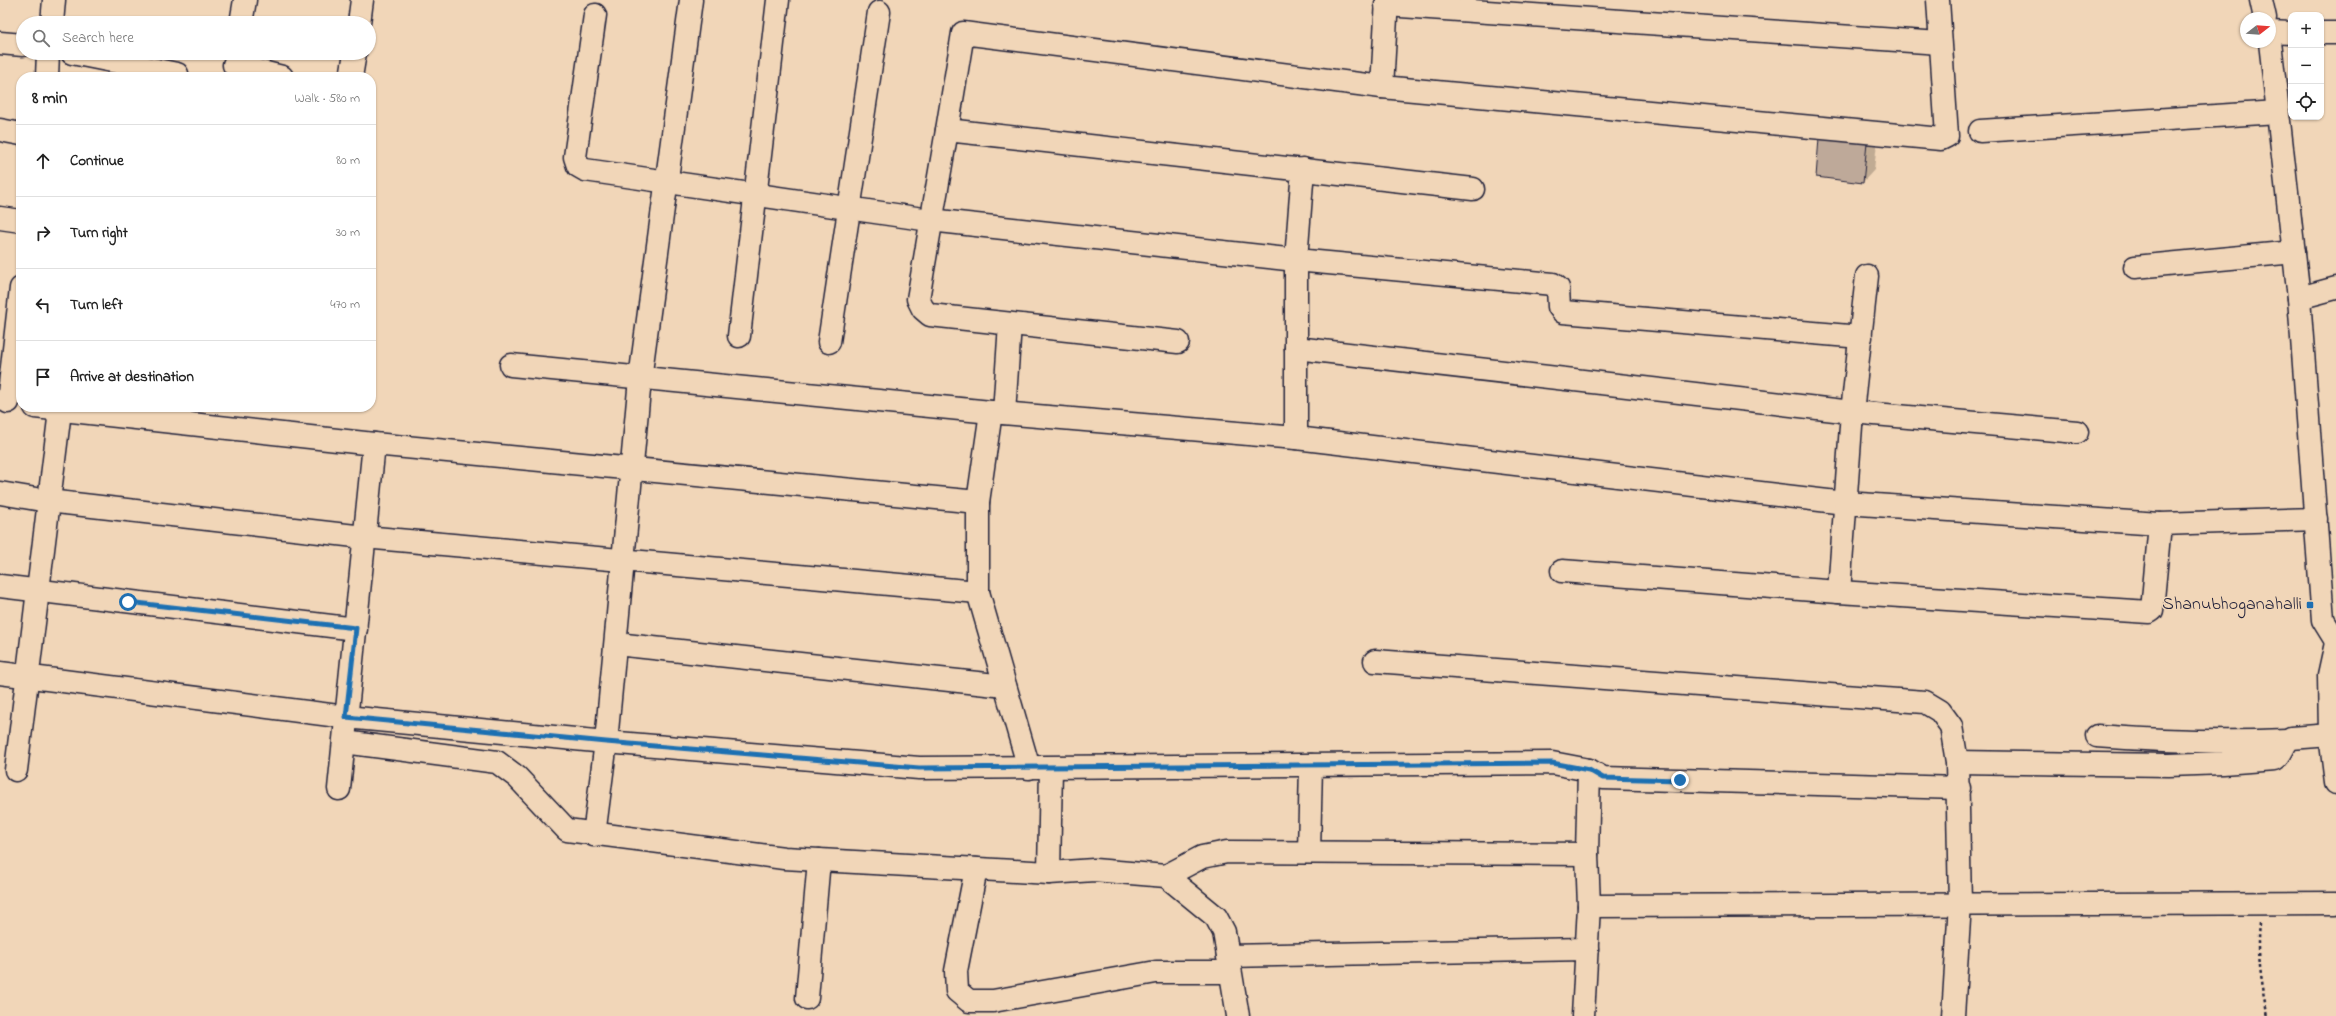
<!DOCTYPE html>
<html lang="en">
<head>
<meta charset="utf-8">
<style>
  :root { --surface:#fff; --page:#f2f2f2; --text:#222; --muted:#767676; --line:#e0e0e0 }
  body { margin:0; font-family:"Indie Flower",sans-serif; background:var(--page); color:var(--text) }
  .controls { position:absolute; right:12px; top:12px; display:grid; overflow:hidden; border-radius:8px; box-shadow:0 1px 3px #0004 }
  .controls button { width:36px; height:36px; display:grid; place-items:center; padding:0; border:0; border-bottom:1px solid var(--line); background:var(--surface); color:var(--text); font:20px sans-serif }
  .compass { position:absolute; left:2240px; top:12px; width:36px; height:36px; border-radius:50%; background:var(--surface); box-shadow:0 1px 3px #0004; rotate:73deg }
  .stop { position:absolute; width:12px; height:12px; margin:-9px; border:3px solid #1f6fb2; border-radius:50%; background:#fff }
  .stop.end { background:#1f6fb2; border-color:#fff; box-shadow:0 1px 4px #0008 }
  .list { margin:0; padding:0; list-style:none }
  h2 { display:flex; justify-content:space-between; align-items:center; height:52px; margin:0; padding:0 16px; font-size:17px }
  h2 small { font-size:13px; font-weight:400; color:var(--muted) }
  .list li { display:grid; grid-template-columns:26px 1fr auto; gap:12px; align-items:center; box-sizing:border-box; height:72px; padding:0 16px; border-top:1px solid var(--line) }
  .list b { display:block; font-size:15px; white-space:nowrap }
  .list em { font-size:13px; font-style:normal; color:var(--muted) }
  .icon { flex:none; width:22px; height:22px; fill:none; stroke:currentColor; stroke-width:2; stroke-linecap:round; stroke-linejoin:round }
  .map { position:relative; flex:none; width:2336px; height:1016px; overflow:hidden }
  .search { position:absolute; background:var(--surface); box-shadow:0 1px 3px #0004; left:16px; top:16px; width:360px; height:44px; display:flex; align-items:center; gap:10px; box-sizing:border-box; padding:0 14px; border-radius:22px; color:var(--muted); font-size:15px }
  .panel { position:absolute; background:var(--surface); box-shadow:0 1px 3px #0004; left:16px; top:72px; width:360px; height:340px; border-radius:16px }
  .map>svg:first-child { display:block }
  .shadow { fill:#0003 }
  .building { fill:#bea999; stroke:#22223b }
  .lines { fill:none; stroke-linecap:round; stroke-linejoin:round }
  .minor-casing { stroke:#22223b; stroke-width:25 }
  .path { stroke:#22223b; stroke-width:2.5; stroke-dasharray:3 3; stroke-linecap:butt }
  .minor { stroke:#f1d6b8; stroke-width:22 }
  .route { stroke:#1f6fb2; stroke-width:5 }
  .poi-dot { fill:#1f6fb2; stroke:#f1d6b8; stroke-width:1.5 }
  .labels { text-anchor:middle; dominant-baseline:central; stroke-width:3; stroke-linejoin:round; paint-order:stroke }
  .poi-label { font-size:18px; fill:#22223b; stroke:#f1d6b8; text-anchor:end }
</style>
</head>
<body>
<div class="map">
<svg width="2336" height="1016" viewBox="0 0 2336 1016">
  <rect width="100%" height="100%" fill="#f1d6b8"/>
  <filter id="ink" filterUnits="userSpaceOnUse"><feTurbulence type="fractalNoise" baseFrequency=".025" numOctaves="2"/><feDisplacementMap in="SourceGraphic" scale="8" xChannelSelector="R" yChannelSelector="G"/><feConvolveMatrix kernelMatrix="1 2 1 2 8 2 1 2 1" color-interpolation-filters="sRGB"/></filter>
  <g filter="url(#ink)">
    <path class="shadow" d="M1832,128L1878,133L1874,170L1863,182Z"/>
    <path class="building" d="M1819,138L1867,143L1863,183L1816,177Z"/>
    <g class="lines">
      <g class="minor-casing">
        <g id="minor">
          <path d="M2261,0L2265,18"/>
          <path d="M1386,5L1940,43"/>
          <path d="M595,15L575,157L578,166L585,170L930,220L1296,260L1553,284L1558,288L1559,307L1563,312L1861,337"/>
          <path d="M52,23L54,0"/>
          <path d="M241,23L245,0"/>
          <path d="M359,23L362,0"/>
          <path d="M2270,32L2291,33"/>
          <path d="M2321,33H2336"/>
          <path d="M2270,42L2299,298L2323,620L2336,641"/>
          <path d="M0,43L23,45"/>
          <path d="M72,53L177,74"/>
          <path d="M234,65L282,77"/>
          <path d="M47,77L48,53"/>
          <path d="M351,77L355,53"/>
          <path d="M1382,87L1941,139L1947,136L1938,0"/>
          <path d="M0,130L21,134"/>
          <path d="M947,130L963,33L1382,87L1387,0"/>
          <path d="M1980,131L2278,112"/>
          <path d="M0,218L21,221"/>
          <path d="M2135,267L2294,252"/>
          <path d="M2299,298L2336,288"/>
          <path d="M739,336L778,0"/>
          <path d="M829,342L879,12"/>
          <path d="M1178,342L930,315L923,309L918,299L947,130L1473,189"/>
          <path d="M1296,348L1852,412L2077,432"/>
          <path d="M511,365L991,412L1296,438L1845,503L2160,524L2316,519"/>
          <path d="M8,402L21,288"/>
          <path d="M35,407L374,444L978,502"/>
          <path d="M991,412L978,502V592L1029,768"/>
          <path d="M1004,413L1010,324"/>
          <path d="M1296,438V260L1303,169"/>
          <path d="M0,493L48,501L364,537L978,592"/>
          <path d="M1562,571L1839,592L2149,612L2152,610L2160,524"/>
          <path d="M0,586L356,629"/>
          <path d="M1839,592L1852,412L1867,276"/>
          <path d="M2336,643L2329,675L2330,735L2336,783"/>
          <path d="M616,644L1005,686"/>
          <path d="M1375,661L1925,702L1940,711L1951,726L1957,762L1960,903L1953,1016"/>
          <path d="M0,673L346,717L606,742L919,768L1552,763L1589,770L1603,778L1959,788"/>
          <path d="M2097,736C2161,741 2223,743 2287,740"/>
          <path d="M344,742L497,762L517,777L567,830L784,858L1049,873"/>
          <path d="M1957,762L2169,765L2223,763L2275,759C2283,754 2283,743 2291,738L2330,735"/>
          <path d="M1051,768L1049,873L1094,870L1166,876L1216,917L1224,932L1238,1016"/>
          <path d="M16,770L60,411"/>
          <path d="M339,789L374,444"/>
          <path d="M594,835L606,742L640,379L691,0"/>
          <path d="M1309,852L1311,765"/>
          <path d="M976,869L956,971L957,991L969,1001H993L1156,972H1230"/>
          <path d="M1166,876L1202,857L1227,852L1587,854"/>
          <path d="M1589,906L2336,903"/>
          <path d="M1228,956L1587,949"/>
          <path d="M807,998L819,860"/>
          <path d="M1583,1016L1589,906L1587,854L1589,770"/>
        </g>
      </g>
      <path class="path" d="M2259,923C2256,956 2260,984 2268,1016"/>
      <use href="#minor" class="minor"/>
    </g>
  </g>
  <g class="lines" filter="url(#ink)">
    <path class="route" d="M128,602L356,628L346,717L606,742L919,768L1552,763L1589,770L1603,778L1680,780"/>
  </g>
  <rect class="poi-dot" x="2306" y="601" width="8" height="8" rx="2"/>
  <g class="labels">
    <g class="poi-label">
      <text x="2302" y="605">Shanubhoganahalli</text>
    </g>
  </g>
</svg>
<div class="controls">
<button>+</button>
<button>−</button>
<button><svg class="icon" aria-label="locate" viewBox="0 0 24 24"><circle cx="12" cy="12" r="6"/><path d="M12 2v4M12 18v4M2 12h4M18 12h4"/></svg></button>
</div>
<svg class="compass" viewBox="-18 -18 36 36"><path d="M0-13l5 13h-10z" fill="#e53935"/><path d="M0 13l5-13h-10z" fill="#767676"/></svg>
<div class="stop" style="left:128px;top:602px"></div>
<div class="stop end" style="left:1680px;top:780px"></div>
<div class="search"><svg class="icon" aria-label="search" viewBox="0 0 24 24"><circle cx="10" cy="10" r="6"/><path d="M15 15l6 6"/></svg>Search here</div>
<section class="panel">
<h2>8 min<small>Walk · 580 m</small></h2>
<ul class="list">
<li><svg class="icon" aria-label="ahead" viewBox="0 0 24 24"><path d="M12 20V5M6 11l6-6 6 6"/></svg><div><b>Continue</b></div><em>80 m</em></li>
<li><svg class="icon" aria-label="right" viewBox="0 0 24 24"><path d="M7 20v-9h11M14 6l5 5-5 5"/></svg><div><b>Turn right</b></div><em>30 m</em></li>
<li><svg class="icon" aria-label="left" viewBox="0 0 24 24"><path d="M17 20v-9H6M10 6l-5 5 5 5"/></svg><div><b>Turn left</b></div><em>470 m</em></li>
<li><svg class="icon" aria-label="arrive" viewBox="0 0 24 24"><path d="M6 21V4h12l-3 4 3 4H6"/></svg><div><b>Arrive at destination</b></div></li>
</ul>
</section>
</div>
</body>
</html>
